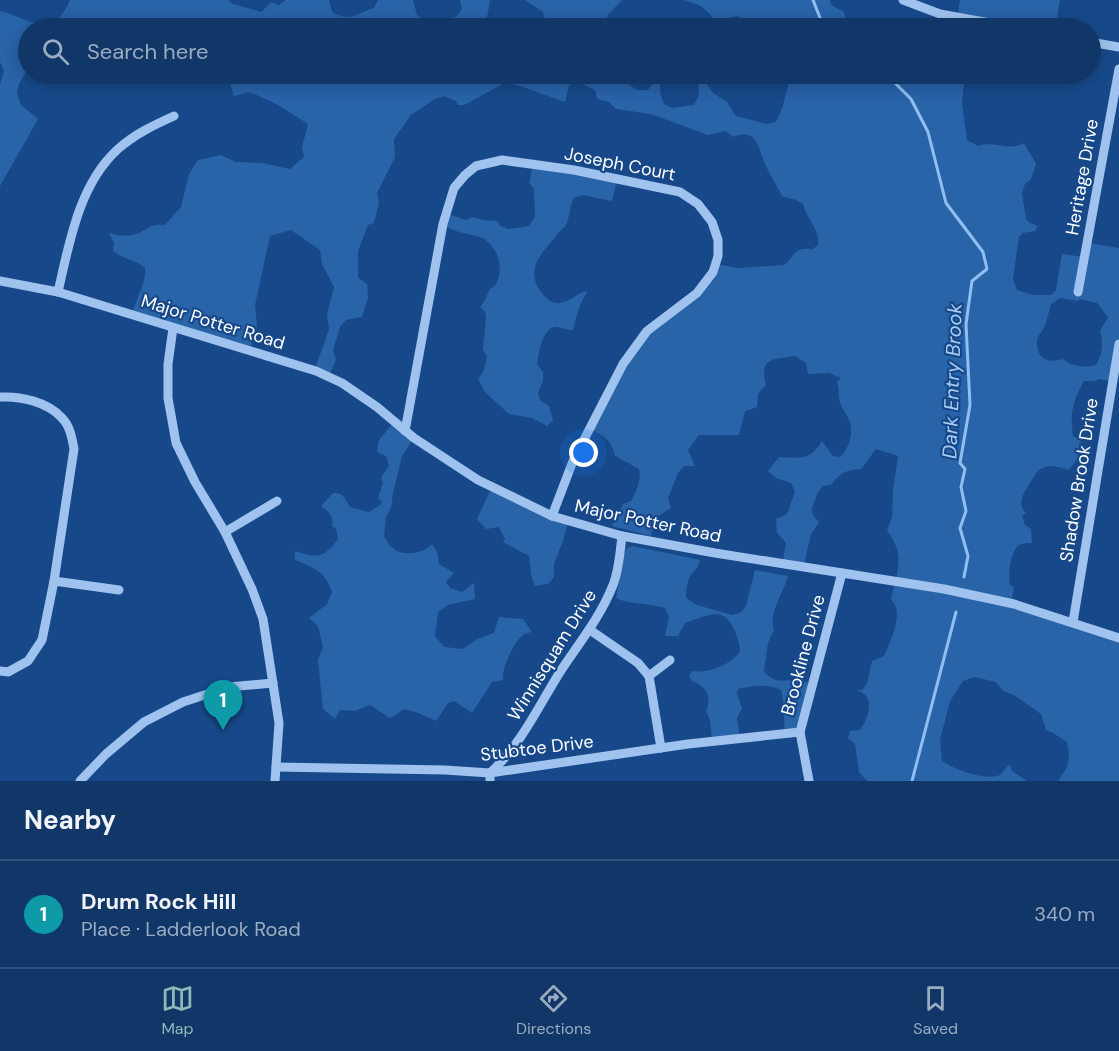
<!DOCTYPE html>
<html lang="en">
<head>
<meta charset="utf-8">
<style>
  :root { --surface:#113768; --page:#1a3f6e; --text:#f1f3f6; --muted:#9cacc0; --line:#30517c; --accent:#8bbbb9 }
  body { margin:0; font-family:"DM Sans",sans-serif; background:var(--page); color:var(--text) }
  .you { position:absolute; left:584px; top:453px; width:21px; height:21px; margin:-15px; border:4px solid #fff; border-radius:50%; background:#1a73e8; box-shadow:0 0 0 9px #1a73e833 }
  .badge { display:grid; place-items:center; width:39px; height:39px; border-radius:50%; background:var(--accent); color:#fff; font-size:20px; font-weight:700 }
  .pin { position:absolute; translate:-50% -50px; filter:drop-shadow(0 2px 3px #0008) }
  .pin::after { content:''; position:absolute; top:32px; width:21px; height:18px; background:inherit; clip-path:polygon(0 0,100% 0,50% 100%) }
  .list { margin:0; padding:0; list-style:none }
  h2 { display:flex; justify-content:space-between; align-items:center; height:78px; margin:0; padding:0 24px; font-size:26px }
  h2 small { font-size:20px; font-weight:400; color:var(--muted) }
  .list li { display:grid; grid-template-columns:39px 1fr auto; gap:18px; align-items:center; box-sizing:border-box; height:108px; padding:0 24px; border-top:2px solid var(--line) }
  .list b { display:block; font-size:22px; white-space:nowrap }
  .list p { margin:0; font-size:20px; white-space:nowrap; color:var(--muted) }
  .list em { font-size:20px; font-style:normal; color:var(--muted) }
  .icon { flex:none; width:33px; height:33px; fill:none; stroke:currentColor; stroke-width:2; stroke-linecap:round; stroke-linejoin:round }
  .map { position:relative; flex:none; width:1119px; height:781px; overflow:hidden }
  .search { position:absolute; background:var(--surface); box-shadow:0 3px 15px #0003; left:18px; right:18px; top:18px; height:66px; display:flex; align-items:center; gap:15px; box-sizing:border-box; padding:0 21px; border-radius:33px; color:var(--muted); font-size:22px }
  .sheet { height:186px; background:var(--surface) }
  nav { display:flex; justify-content:space-around; align-items:center; box-sizing:border-box; height:84px; border-top:2px solid var(--line); background:var(--surface); font-size:16px; color:var(--muted) }
  nav a { display:grid; justify-items:center; gap:3px }
  nav .on { color:var(--accent) }
  .map>svg:first-child { display:block }
  .green { fill:#2963a8; fill-rule:evenodd }
  .lines { fill:none; stroke-linecap:round; stroke-linejoin:round }
  .stream { stroke:#91bef1; stroke-width:3 }
  .minor { stroke:#9fc3ee; stroke-width:9 }
  .labels { text-anchor:middle; dominant-baseline:central; stroke-width:4.5; stroke-linejoin:round; paint-order:stroke }
  .street-label { font-size:18px; fill:#fff; stroke:#17498a }
  .water-label { font-size:20px; font-style:italic; fill:#aacdf6; stroke:#17498a }
</style>
</head>
<body>
<div class="map">
<svg width="1119" height="781" viewBox="0 0 1119 781">
  <rect width="100%" height="100%" fill="#17498a"/>
  <g class="green">
    <path d="M70,0H228L233,4L261,12L271,2L279,5L286,0H329L332,12C352,23 356,13 374,8L378,0H413L417,15L425,21L456,17L462,9L460,0H490L487,18L501,28H187C179,21 163,19 153,23L150,28H28V68L19,84L17,93L21,105L38,119L0,186V84L4,71L0,62V11C23,17 31,27 56,23L68,5Z"/>
    <path d="M525,0H622L608,15L604,28H541L545,20L543,12Z"/>
    <path d="M683,0H830L831,5L844,12L846,20L862,28H749L738,16L718,20L710,25L706,24L712,17C704,6 696,3 683,0Z"/>
    <path d="M960,0H1060L1055,28H1032L958,13Z"/>
    <path d="M227,74H613L637,90H648L660,74V93L664,104L672,108L694,105L699,95L698,74H700L713,93L727,102L736,116L767,124L776,122L782,109L791,74H965L962,103L967,140L978,146C993,140 1009,152 1024,143L1036,164L1031,179L1025,184L1022,193L1026,219L1030,223L1038,226L1035,231L1023,233L1019,237L1013,279L1017,290L1033,295H1051L1056,290L1062,254L1085,257L1089,243L1119,248V362L1114,382L1098,379L1095,381H1084C1072,403 1070,412 1073,436L1081,441L1078,458L1069,470C1062,468 1052,464 1045,467C1036,470 1035,475 1030,483C1024,493 1016,503 1026,513L1022,516L1025,525L1031,529L1032,543C1027,543 1022,543 1018,546C1010,553 1008,575 1010,585L1014,587L1011,604L1119,639V781H1058C1069,765 1071,762 1067,742L1053,733L1046,730L1041,714L1014,695L1003,691L996,682L974,677L963,681L950,701L940,740L942,761C956,770 985,781 1000,775C1004,771 1006,767 1010,764L1012,771L1027,781H867L859,772L855,744L848,738L850,731L860,730C866,722 873,705 866,696C864,693 860,692 857,690H862L867,683L872,661L884,656C890,643 905,611 891,600C896,573 907,556 887,531L892,517L893,490L898,456L876,449L861,469C847,470 839,473 831,485L823,486L818,492L812,508L813,515L819,522L811,534L804,564L783,560L786,543L777,533L776,519L787,514L795,492L791,483L776,478L768,471L779,457C800,458 810,461 822,441L833,456L839,457C849,450 853,435 850,422C848,416 843,411 841,405C838,399 840,391 837,382L841,378L829,373L808,374L806,363L795,356C772,360 759,357 766,385L758,394L757,407L745,411L739,435H699L688,450L695,466H684L678,473L668,498L671,508C657,516 655,519 651,536L612,526L623,504L631,501C636,492 642,479 639,469L615,456C611,439 605,437 590,429L644,336L695,296L716,264L737,268L784,265C796,255 793,247 813,249L818,245C820,229 806,218 803,204L796,200L782,196C776,185 769,173 764,162C758,146 757,128 733,137L725,131L708,135L651,114L616,109L609,102L597,99L595,90L578,82L569,85L565,102L520,86L505,83L464,105H458L456,101L444,96L435,99L411,115L394,139L395,157L377,193L379,203L374,223L368,225L358,251V278L367,284L368,298L362,317L346,320L340,327L333,350L336,360L329,376L314,372L329,329L327,314L334,287L322,264L320,250L291,230L270,236L255,305L257,327L250,351L132,314C136,298 146,284 145,268C136,260 123,259 113,251L114,243L109,233C117,235 125,237 133,235C148,231 148,223 165,225L181,207L189,174L198,160L221,155L236,162L262,163L290,169L304,157L302,147L308,124L278,105L250,92L234,96ZM1060,298L1078,301L1080,299L1097,303L1108,317L1100,331C1104,343 1102,354 1096,365C1083,368 1073,367 1063,359C1048,364 1036,358 1037,341C1038,335 1041,333 1044,328C1047,321 1049,311 1051,304Z"/>
    <path d="M533,165L617,180L612,201L582,195L574,198C569,206 570,217 566,225C564,229 559,231 557,235C542,253 525,268 540,291C545,297 550,303 558,303C570,303 577,292 588,291C579,304 577,315 573,330C566,330 563,328 558,327C542,325 539,354 537,364L543,372V381L538,393L540,400L549,406L553,420L547,426L532,418L509,414L485,392L478,379L483,372L487,357L483,349L486,317L485,312L480,307C485,301 486,298 489,291C492,285 491,290 495,285C506,270 497,243 480,237C467,233 457,233 445,226L448,214L466,220L473,217L484,220L497,221L500,226L509,229L529,226L535,217L534,189L529,183Z"/>
    <path d="M393,423L413,439L402,456L393,493L391,508L386,517L384,537C387,541 390,546 394,549C404,557 424,553 432,544L437,552L439,564L454,573L446,582L450,588L462,592L474,583L475,599L448,605L438,612L435,636L444,647L463,649L477,639L494,633L499,617L523,619L532,632C529,633 525,633 523,635C514,642 501,669 503,680L492,682L472,713L454,701L448,703L436,721C429,718 410,708 403,710C398,712 396,716 390,718L370,705L355,711L340,710L335,719L323,709L318,660L323,647L318,626L309,618L327,604L332,592C326,573 314,567 295,560V551C318,558 323,559 338,539L336,529L332,526C334,515 328,511 321,506L333,493C344,492 345,500 350,507L369,512L380,505L382,502L378,498L383,483L381,478L389,466L386,456L377,452L379,440Z"/>
    <path d="M491,489L568,522L563,541L554,564V577L548,584L535,586L531,575L529,556L503,542L505,539L499,527L486,529L477,519Z"/>
    <path d="M633,546L700,560L698,567C687,576 687,584 686,598L697,605L732,615L740,613L746,606L755,570L788,576C784,592 768,613 774,630L768,643L764,671C774,684 784,680 797,680C802,680 808,683 813,684L801,732H785C783,716 785,706 781,690C767,683 753,686 738,689L737,693L742,708L737,718L740,739L712,741L710,720L706,711C712,697 706,686 692,681L689,676L692,671C708,674 730,665 740,652C740,641 732,615 717,614C708,614 694,620 685,623L678,636H665L669,617L665,608C649,603 630,605 616,598L624,555L627,548Z"/>
  </g>
  <g class="lines">
    <g class="stream">
      <path d="M813,0L824,28"/>
      <path d="M886,74L911,99L928,132L946,203L983,252L987,269L972,281L966,324L970,405L960,463L965,469L961,487L966,511L960,528L968,556L964,577"/>
      <path d="M912,781L956,612"/>
    </g>
    <g class="minor">
      <path d="M903,0L940,14L1017,28"/>
      <path d="M1090,42L1119,47"/>
      <path d="M0,281L58,292L316,371L342,383L377,407L414,438L478,480L552,516L622,536L715,553L944,589L1014,604L1119,638"/>
      <path d="M58,292C69,244 79,184 118,149C135,134 154,125 174,116"/>
      <path d="M1078,292L1119,69"/>
      <path d="M173,328L168,364V398L176,443L195,482L225,532L252,589L263,619L279,723L275,781"/>
      <path d="M0,397C21,396 48,402 62,418C70,426 72,438 74,449L54,581L42,640L28,661L8,672L0,671"/>
      <path d="M405,431L443,224L454,188L465,175L476,166L502,160L574,170L680,192L698,204L712,222L718,240V256L713,272L697,293L647,331L623,364L573,461L552,516"/>
      <path d="M225,532L277,501"/>
      <path d="M54,581L119,590"/>
      <path d="M1073,622L1119,344"/>
      <path d="M590,630L638,663L649,676L661,748"/>
      <path d="M649,676L670,660"/>
      <path d="M276,767L445,770L490,773L688,744L800,732"/>
      <path d="M80,781L106,754L144,722L183,702L229,687L273,683"/>
      <path d="M490,781V773C521,745 538,707 560,672C579,643 600,618 613,585C619,570 620,552 622,536"/>
      <path d="M809,781L800,732L842,573"/>
    </g>
  </g>
  <g class="labels">
    <g class="street-label">
      <text transform="translate(620 164) rotate(11)">Joseph Court</text>
      <text transform="translate(1082 177) rotate(-80)">Heritage Drive</text>
      <text transform="translate(213 322) rotate(17)">Major Potter Road</text>
      <text transform="translate(1079 480) rotate(-81)">Shadow Brook Drive</text>
      <text transform="translate(648 521) rotate(12)">Major Potter Road</text>
      <text transform="translate(552 655) rotate(-58)">Winnisquam Drive</text>
      <text transform="translate(803 655) rotate(-75)">Brookline Drive</text>
      <text transform="translate(537 748) rotate(-7)">Stubtoe Drive</text>
    </g>
    <g class="water-label">
      <text transform="translate(952 381) rotate(-88)">Dark Entry Brook</text>
    </g>
  </g>
</svg>
<div class="you"></div>
<div class="pin badge" style="left:223px;top:730px;background:#0f9aa8">1</div>
<div class="search"><svg class="icon" aria-label="search" viewBox="0 0 24 24"><circle cx="10" cy="10" r="6"/><path d="M15 15l6 6"/></svg>Search here</div>
</div>
<section class="sheet">
<h2>Nearby<small></small></h2>
<ul class="list">
<li><span class="badge" style="background:#0f9aa8">1</span><div><b>Drum Rock Hill</b><p>Place · Ladderlook Road</p></div><em>340 m</em></li>
</ul>
</section>
<nav>
<a class="on"><svg class="icon" aria-label="map" viewBox="0 0 24 24"><path d="M3 6l6-2 6 2 6-2v14l-6 2-6-2-6 2zM9 4v14M15 6v14"/></svg>Map</a>
<a><svg class="icon" aria-label="directions" viewBox="0 0 24 24"><path d="M12 3l9 9-9 9-9-9zM9 14v-3h6M13 9l2 2-2 2"/></svg>Directions</a>
<a><svg class="icon" aria-label="saved" viewBox="0 0 24 24"><path d="M7 4h10v16l-5-4-5 4z"/></svg>Saved</a>
</nav>
</body>
</html>
